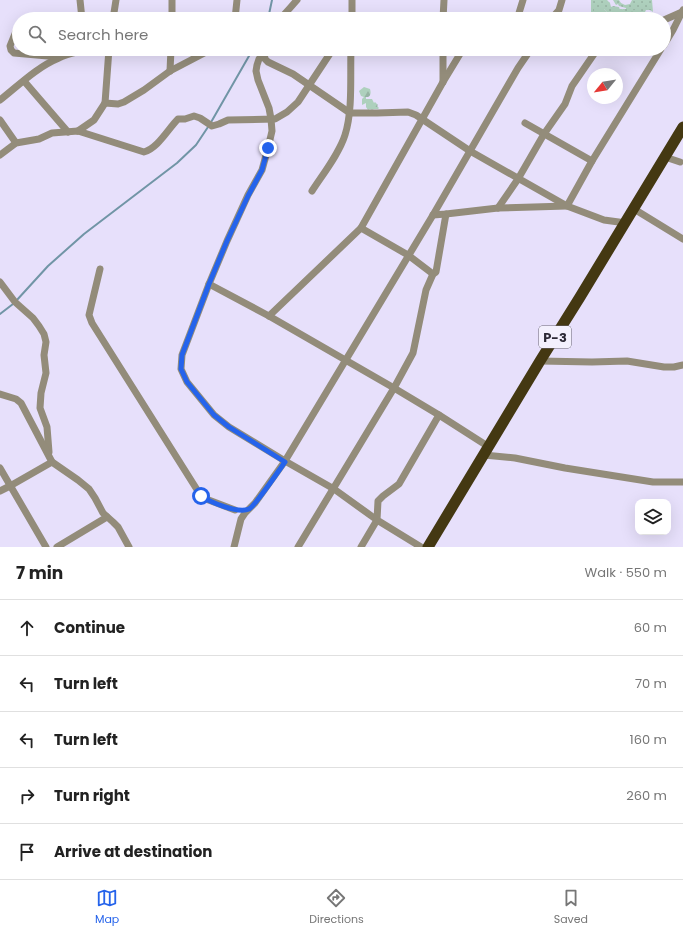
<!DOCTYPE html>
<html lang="en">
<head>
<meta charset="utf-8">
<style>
  :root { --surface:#fff; --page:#f6f6f6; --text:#222; --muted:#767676; --line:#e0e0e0; --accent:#2563eb }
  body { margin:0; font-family:Poppins,sans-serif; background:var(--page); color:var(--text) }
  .controls { position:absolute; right:12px; bottom:12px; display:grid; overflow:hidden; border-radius:8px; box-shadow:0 4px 16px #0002 }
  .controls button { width:36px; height:36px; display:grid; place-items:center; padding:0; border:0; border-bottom:1px solid var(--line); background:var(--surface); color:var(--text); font:20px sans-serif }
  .compass { position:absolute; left:587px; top:68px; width:36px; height:36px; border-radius:50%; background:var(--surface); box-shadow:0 4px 16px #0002; rotate:240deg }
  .stop { position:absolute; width:12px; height:12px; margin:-9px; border:3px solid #2563eb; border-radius:50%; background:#fff }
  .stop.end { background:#2563eb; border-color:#fff; box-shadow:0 1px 4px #0008 }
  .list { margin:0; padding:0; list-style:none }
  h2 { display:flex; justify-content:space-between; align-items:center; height:52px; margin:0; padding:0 16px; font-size:17px }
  h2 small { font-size:13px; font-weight:400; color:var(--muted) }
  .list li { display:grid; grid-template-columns:26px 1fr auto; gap:12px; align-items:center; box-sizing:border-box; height:56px; padding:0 16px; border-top:1px solid var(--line) }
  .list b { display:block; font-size:15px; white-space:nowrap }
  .list em { font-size:13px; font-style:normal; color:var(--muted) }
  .icon { flex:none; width:22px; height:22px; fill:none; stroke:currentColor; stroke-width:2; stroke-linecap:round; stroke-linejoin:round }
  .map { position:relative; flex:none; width:683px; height:547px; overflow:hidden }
  .search { position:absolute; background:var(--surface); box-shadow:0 4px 16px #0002; left:12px; right:12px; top:12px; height:44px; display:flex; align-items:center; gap:10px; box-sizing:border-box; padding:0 14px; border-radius:22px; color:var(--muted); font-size:15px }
  .sheet { height:332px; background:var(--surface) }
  nav { display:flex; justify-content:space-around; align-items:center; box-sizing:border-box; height:56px; border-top:1px solid var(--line); background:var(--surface); font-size:11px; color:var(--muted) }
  nav a { display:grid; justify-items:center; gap:2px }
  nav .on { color:var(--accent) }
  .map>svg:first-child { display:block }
  .grass { fill:url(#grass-dots) }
  .forest { fill:url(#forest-firs) }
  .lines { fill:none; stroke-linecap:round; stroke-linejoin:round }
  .stream { stroke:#7195a6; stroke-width:2 }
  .minor { stroke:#938c7a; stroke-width:7 }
  .trunk { stroke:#443812; stroke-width:11 }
  .route { stroke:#2563eb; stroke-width:5 }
  .labels { text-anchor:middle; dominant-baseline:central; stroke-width:4; stroke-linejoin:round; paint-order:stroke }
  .shield { fill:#f3f0fd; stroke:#686571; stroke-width:1 }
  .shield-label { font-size:13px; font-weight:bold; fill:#2c2935 }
</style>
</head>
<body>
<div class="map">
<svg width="683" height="547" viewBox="0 0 683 547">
  <defs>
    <pattern id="grass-dots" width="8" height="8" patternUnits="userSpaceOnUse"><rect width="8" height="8" fill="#aed0bd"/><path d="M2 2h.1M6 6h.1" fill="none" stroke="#96b3a3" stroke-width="1.8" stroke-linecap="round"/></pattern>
    <pattern id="forest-firs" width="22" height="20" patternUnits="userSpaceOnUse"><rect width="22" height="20" fill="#aed0bd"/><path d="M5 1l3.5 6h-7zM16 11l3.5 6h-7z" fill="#96b3a3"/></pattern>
  </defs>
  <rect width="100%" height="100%" fill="#e7e0fb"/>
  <g class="grass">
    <path d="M591,0H607L610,3L611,7L613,6L619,7L620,10L616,9L611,12H607L604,9H598L595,11L594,13H591Z"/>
    <path d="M613,0H619L621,3L625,5L630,4L632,0H652L653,12L650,10H646L645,12H624L622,9L621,10L622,9H626V8L619,6L618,4L616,5Z"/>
  </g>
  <g class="forest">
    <path d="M596,8L598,9L603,8L607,12H611L612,10L614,9H622L625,12C629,12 631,10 635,10L637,12H640V13L637,17L634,18L631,15L630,16L627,15V17H622L621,18C616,17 610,13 606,15L602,12H599L598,15L594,13V9Z"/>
    <path d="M364,87L370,89C371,92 371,96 368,97H366V99H372L374,103L375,102L378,105L377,106L379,108L378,109H374L372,110L370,109L368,110L366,107V103L362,105V99L364,97L361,96L359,91Z"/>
  </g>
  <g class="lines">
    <g class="stream">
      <path d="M268,19L272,0"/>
      <path d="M16,301L48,266L84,234L177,163L196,145L210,124L253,49"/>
      <path d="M0,314L13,304"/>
    </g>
    <g class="minor">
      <path d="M80,0L82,19"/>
      <path d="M519,18V13L523,0"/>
      <path d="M113,19L116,0"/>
      <path d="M172,19V0"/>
      <path d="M235,19L237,0"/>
      <path d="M280,19L290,8L297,0"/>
      <path d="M352,19V0"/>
      <path d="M443,19L444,0"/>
      <path d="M444,19L459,18L462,19"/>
      <path d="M514,19L519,18L619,19"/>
      <path d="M551,19L559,10L562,0"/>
      <path d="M664,20L682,12"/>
      <path d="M19,24L10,46L11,50L14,53L59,57"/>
      <path d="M664,45L673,30L683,10"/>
      <path d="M443,49V82"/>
      <path d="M265,51L264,53L265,59L268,62L293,74L350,113H377L408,112L416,115L470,151L567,206L604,220L626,223"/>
      <path d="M264,53L259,59L257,65L256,71L258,80L269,108L271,119L272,131L268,148L262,170L248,195L227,241L209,284L182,355L181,369L187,382L214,415L229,427L285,461L334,489L377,520L361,547"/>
      <path d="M170,71L171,49"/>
      <path d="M24,81L68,132"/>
      <path d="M0,100C19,85 37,67 59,58C68,53 79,52 89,49"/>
      <path d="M105,103L118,104L124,102L144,90L170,71L212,49"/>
      <path d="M0,120L16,143"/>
      <path d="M525,123L592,161"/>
      <path d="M78,131L94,120L105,103L109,49"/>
      <path d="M0,155L16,143L39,139L52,133L78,131L144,152C158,148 168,129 178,119H185L194,116L200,118L212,126L219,124L228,120L275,119L287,112L298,102L333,49"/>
      <path d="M665,157L680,162"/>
      <path d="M312,191C323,174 339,154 345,135C353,110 350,76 351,49"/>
      <path d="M498,208L518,179L544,134L565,104L572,86L594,54V49"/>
      <path d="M634,209L683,239"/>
      <path d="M433,215L446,214L498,208L567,206L592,161L661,49"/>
      <path d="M361,228L408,255L433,274"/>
      <path d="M100,269L89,315L92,323L201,496L206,499L235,510"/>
      <path d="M0,282L15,302L33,318L39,326L44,334L46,342L44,355L46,373L41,393L40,408L47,427L49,452"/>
      <path d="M209,284L269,316L394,388L439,415L489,447"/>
      <path d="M269,316L361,228L443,82L463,49"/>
      <path d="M540,361L592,362L627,361L664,367H674L683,365"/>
      <path d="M0,394L16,399L21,403L52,462L78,480L89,489L95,498L103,513L113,522L118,527L129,547"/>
      <path d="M484,455L515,458L565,468L653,482H683"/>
      <path d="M0,468L46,547"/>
      <path d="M0,491L10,486L52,462"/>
      <path d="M57,547L107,517"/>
      <path d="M234,547L241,519L245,513L255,503L285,461L433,215L518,68L531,49"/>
      <path d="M298,547L394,388L413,353L426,290L433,274L436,272L446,214"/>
      <path d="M421,547L377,520L378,501L383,496L399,484L439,415"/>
    </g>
    <path class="trunk" d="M428,547L540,361L580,297L683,127"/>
  </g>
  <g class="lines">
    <path class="route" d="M201,496C210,502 238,514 249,509C256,505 279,470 285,462L229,427L214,415L187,382L181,369L182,355L209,284L227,241L248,196L262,170L268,148"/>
  </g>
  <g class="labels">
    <rect class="shield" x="539" y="326" width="32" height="22" rx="3"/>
    <g class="shield-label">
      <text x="555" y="337">P-3</text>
    </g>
  </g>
</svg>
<div class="controls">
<button><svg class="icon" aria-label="layers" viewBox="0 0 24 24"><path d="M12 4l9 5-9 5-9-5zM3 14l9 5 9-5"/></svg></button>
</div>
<svg class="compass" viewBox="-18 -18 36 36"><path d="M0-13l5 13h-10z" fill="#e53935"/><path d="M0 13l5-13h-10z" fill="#767676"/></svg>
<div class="stop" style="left:201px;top:496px"></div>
<div class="stop end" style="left:268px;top:148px"></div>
<div class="search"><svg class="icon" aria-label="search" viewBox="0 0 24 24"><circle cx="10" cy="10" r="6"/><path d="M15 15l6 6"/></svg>Search here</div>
</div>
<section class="sheet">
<h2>7 min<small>Walk · 550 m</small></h2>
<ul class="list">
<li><svg class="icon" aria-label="ahead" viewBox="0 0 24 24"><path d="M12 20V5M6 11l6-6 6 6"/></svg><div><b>Continue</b></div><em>60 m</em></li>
<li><svg class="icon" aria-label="left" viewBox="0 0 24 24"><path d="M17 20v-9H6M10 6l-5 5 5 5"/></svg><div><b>Turn left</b></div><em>70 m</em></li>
<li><svg class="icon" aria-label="left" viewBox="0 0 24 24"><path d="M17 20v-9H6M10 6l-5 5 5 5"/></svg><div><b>Turn left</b></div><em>160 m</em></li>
<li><svg class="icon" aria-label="right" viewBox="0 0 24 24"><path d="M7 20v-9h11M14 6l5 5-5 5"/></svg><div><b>Turn right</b></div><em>260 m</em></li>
<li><svg class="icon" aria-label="arrive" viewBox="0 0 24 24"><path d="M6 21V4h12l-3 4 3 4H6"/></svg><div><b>Arrive at destination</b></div></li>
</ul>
</section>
<nav>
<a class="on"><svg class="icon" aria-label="map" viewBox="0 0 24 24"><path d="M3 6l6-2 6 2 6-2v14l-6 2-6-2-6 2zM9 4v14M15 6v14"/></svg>Map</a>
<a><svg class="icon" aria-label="directions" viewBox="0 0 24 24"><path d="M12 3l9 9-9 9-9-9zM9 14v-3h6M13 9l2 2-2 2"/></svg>Directions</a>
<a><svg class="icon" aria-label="saved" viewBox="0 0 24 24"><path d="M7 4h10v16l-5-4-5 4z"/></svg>Saved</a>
</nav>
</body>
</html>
